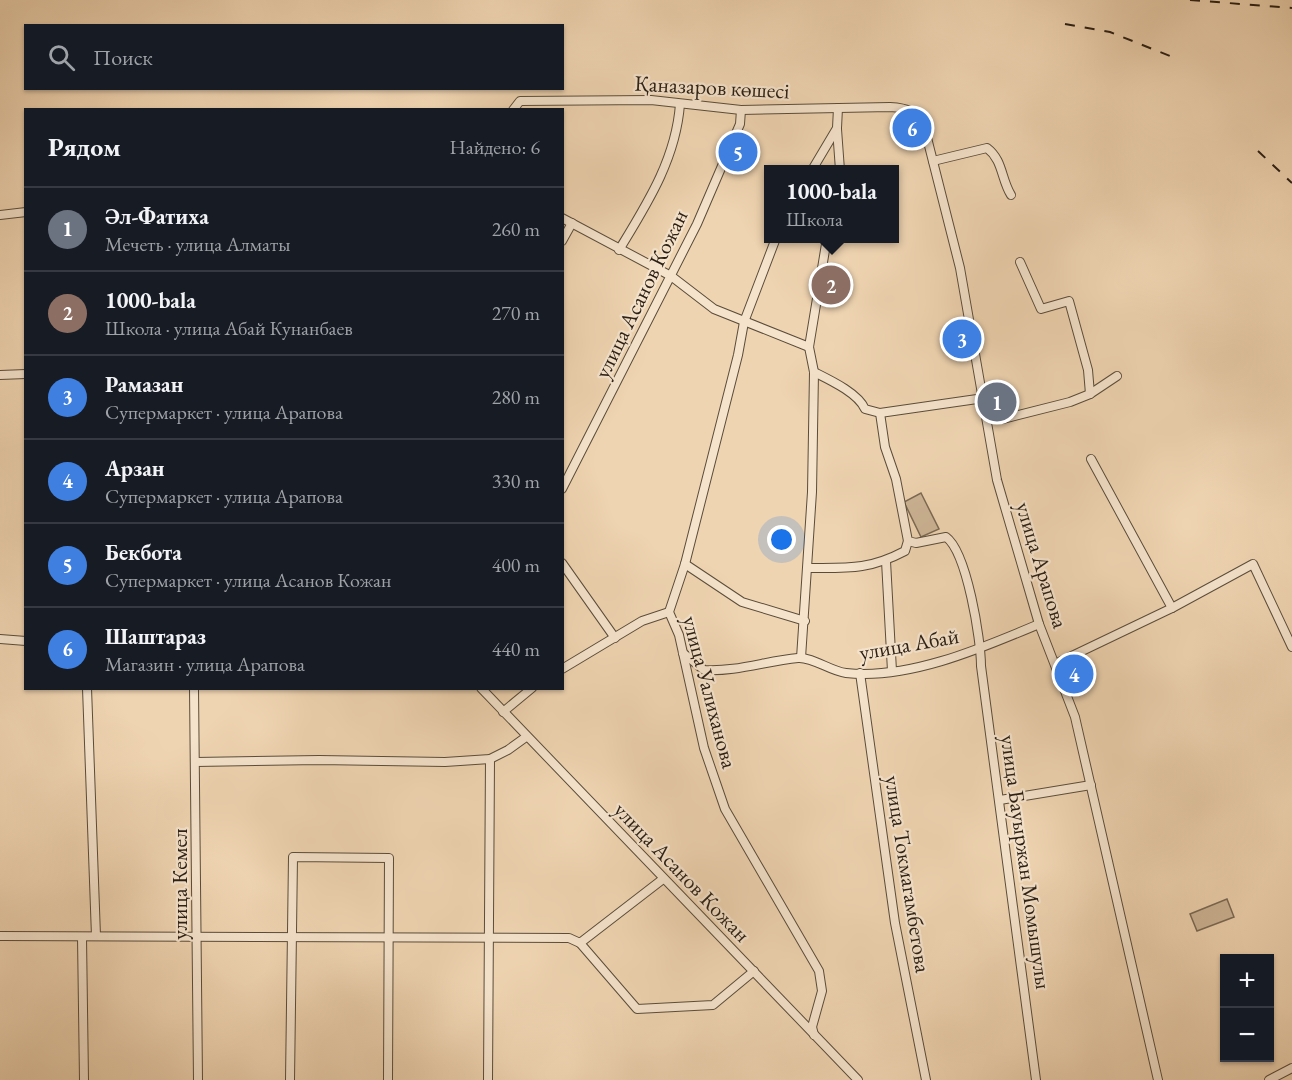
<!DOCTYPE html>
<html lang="ru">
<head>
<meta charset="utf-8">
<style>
  :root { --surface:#171b24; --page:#20242c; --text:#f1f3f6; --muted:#9ea1a6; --line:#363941; --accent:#b45309 }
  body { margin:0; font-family:"EB Garamond",serif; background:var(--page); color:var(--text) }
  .controls { position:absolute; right:18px; bottom:18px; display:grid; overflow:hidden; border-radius:0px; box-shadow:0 2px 4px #0004 }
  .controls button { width:54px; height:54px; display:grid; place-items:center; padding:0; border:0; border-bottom:2px solid var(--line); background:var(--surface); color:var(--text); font:30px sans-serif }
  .you { position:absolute; left:782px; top:540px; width:21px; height:21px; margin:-15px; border:4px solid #fff; border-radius:50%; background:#1a73e8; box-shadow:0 0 0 9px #1a73e833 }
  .badge { display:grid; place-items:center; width:39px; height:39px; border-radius:50%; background:var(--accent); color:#fff; font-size:20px; font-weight:700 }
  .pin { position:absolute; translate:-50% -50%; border:3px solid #fff; box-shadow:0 2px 6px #0006 }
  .popup { position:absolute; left:764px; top:165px; width:135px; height:78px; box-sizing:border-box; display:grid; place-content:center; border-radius:0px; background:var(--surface); filter:drop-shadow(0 2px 4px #0005); font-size:20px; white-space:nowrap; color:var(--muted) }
  .popup b { font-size:22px; color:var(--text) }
  .popup::after { content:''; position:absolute; left:50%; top:100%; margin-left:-12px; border:12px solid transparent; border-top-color:var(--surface) }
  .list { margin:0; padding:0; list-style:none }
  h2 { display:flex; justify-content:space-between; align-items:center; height:78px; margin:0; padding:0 24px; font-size:26px }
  h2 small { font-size:20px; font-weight:400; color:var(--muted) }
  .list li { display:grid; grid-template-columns:39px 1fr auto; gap:18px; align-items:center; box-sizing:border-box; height:84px; padding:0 24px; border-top:2px solid var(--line) }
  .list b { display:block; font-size:22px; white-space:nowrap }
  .list p { margin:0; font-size:20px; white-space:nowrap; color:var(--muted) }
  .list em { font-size:20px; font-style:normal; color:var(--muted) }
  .icon { flex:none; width:33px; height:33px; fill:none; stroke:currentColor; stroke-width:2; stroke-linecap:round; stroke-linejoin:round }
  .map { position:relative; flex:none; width:1292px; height:1080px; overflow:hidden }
  .search { position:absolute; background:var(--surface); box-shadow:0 2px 4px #0004; left:24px; top:24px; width:540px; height:66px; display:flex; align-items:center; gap:15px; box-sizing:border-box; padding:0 21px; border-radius:0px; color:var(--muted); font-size:22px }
  .panel { position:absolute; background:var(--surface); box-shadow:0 2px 4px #0004; left:24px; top:108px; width:540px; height:582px; border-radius:0px }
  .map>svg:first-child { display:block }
  .green { fill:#cdb596; stroke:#7b6a55; stroke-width:1.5 }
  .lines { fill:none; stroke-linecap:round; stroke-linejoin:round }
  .minor-casing { stroke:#5a4c3b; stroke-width:10 }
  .minor { stroke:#f5e3cc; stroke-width:8 }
  .rail { stroke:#291e14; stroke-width:2; stroke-dasharray:10 10; stroke-linecap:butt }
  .labels { text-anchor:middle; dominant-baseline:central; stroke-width:4.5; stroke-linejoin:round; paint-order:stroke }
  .street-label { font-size:22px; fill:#291e14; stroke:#f5e3cc }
</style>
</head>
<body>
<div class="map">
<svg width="1292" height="1080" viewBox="0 0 1292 1080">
  <rect width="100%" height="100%" fill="#efd4b1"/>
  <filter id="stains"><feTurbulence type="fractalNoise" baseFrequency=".00333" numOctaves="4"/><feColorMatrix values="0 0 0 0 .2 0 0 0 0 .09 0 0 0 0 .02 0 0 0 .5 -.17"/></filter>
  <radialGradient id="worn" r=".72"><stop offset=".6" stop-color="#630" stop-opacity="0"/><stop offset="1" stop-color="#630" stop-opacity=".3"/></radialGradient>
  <g class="green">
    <path d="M921,493L939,529L921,537L904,502Z"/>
    <path d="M1227,899L1234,917L1197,931L1190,914Z"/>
  </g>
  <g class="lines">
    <g class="minor-casing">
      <g id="minor">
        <path d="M513,110L520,101L651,100L741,110L890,107C908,108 915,111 924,126L960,268L997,480L1039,624L1075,717L1158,1080"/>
        <path d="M837,129L840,170"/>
        <path d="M933,161L987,148C1003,160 1001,179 1011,195"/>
        <path d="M812,170L837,128L838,108"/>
        <path d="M0,215L26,212"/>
        <path d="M562,218L671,276L714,309L809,347"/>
        <path d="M776,238L744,322L738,355L685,564L669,612L679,635L704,748L725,809L819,971L822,991L812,1027L814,1035"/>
        <path d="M562,241L572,223"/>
        <path d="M619,250C647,204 676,159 680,104"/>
        <path d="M1020,262L1041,309L1069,301L1088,370L1090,394"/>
        <path d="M814,372C830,380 858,393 865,409L880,413L984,398L990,413L1003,419L1070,402L1090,394L1117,376"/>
        <path d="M0,375L26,374"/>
        <path d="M880,413L885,447L896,479L908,541L916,543L946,537C967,552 981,640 981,666L1036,1080"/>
        <path d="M1091,459L1172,608"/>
        <path d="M562,489L697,224L740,124L741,110"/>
        <path d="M886,561L892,671"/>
        <path d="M562,563L615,638"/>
        <path d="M685,564L742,602L805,621"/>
        <path d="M808,568C848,568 869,570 905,551L908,541"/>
        <path d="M0,639L26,641"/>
        <path d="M683,653L704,670C736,672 766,661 798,658C813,657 830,671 846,673C909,680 982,648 1039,624"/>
        <path d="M801,658L812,492L814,372L809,347L827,238"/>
        <path d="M1055,664L1172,608L1253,564L1292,647"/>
        <path d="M562,669L642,621L669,612"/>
        <path d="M860,673L895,923L926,1080"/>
        <path d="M87,688L96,936"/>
        <path d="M194,688L198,1080"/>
        <path d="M481,688L858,1080"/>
        <path d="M503,712L532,688"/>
        <path d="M195,762L319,760L445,762L490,759L508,750L526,737"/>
        <path d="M1000,800L1091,785"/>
        <path d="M0,936L569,938L580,943L663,879"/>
        <path d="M82,937L84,1080"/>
        <path d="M580,943L637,1009L713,1005L754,971"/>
        <path d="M290,1080L293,857L389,858L388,1080"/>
        <path d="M488,1080L490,759"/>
        <path d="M1269,1080L1292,1068"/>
      </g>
    </g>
    <use href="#minor" class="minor"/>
    <g class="rail">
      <path d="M1190,0L1292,8"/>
      <path d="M1065,24L1110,32L1175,58"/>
      <path d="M1258,151L1292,183"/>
    </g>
  </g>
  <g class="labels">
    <g class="street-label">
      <text transform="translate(712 87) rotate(3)">Қаназаров көшесі</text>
      <text transform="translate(641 294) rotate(-64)">улица Асанов Кожан</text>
      <text transform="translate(1042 565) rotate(73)">улица Арапова</text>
      <text transform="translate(909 644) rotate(-10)">улица Абай</text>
      <text transform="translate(710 692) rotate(75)">улица Уалиханова</text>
      <text transform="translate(1026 862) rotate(82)">улица Бауыржан Момышулы</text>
      <text transform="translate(682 872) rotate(46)">улица Асанов Кожан</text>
      <text transform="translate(908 874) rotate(81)">улица Токмагамбетова</text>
      <text transform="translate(179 884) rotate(-90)">улица Кемел</text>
    </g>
  </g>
  <rect width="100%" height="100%" filter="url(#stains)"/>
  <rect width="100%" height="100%" fill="url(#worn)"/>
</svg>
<div class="controls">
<button>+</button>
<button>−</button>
</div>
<div class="you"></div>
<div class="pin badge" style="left:997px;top:402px;background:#6b7280">1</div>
<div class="pin badge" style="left:831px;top:285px;background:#8d6e63">2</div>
<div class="popup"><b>1000-bala</b>Школа</div>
<div class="pin badge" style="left:962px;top:339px;background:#3f7fe0">3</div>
<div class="pin badge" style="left:1074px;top:674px;background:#3f7fe0">4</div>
<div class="pin badge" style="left:738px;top:152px;background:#3f7fe0">5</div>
<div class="pin badge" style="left:912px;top:128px;background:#3f7fe0">6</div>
<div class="search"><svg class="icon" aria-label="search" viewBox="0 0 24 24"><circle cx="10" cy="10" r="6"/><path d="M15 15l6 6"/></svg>Поиск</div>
<section class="panel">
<h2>Рядом<small>Найдено: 6</small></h2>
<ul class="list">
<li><span class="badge" style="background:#6b7280">1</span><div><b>Әл-Фатиха</b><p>Мечеть · улица Алматы</p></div><em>260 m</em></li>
<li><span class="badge" style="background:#8d6e63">2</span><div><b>1000-bala</b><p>Школа · улица Абай Кунанбаев</p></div><em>270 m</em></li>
<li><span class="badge" style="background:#3f7fe0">3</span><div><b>Рамазан</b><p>Супермаркет · улица Арапова</p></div><em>280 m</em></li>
<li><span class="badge" style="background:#3f7fe0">4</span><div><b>Арзан</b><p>Супермаркет · улица Арапова</p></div><em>330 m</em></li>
<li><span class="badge" style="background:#3f7fe0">5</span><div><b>Бекбота</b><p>Супермаркет · улица Асанов Кожан</p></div><em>400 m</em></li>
<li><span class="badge" style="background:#3f7fe0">6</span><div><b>Шаштараз</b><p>Магазин · улица Арапова</p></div><em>440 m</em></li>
</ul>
</section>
</div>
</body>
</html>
